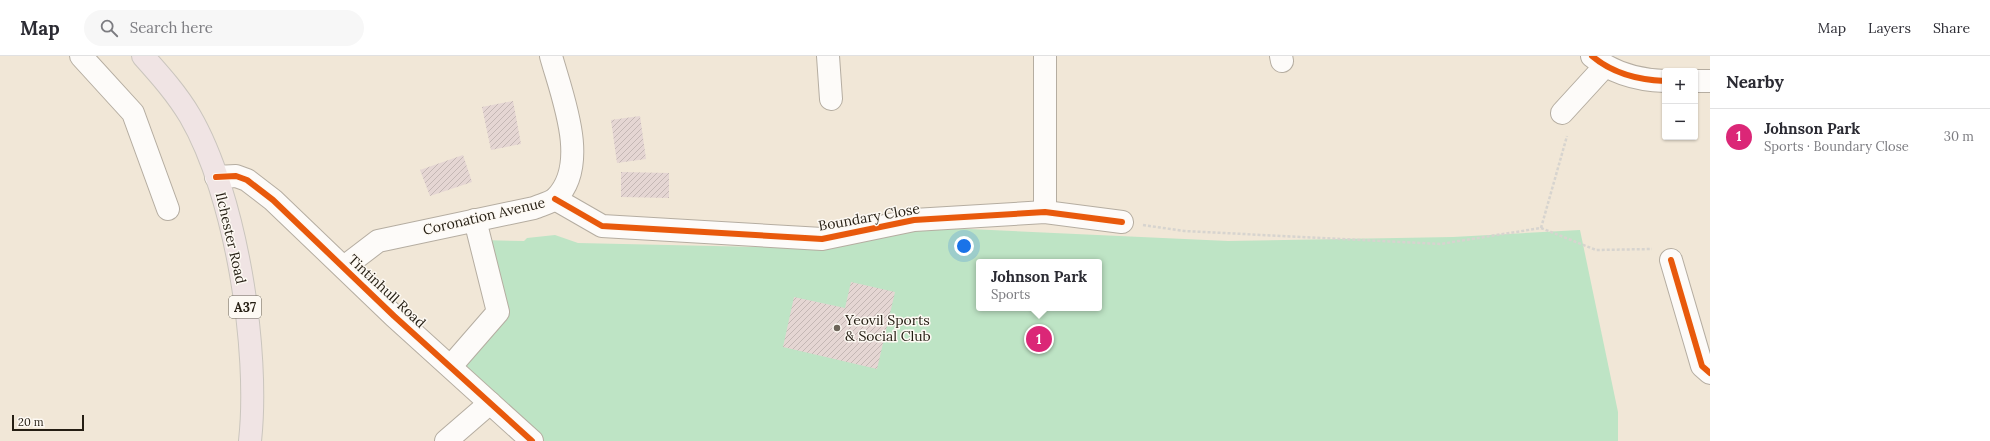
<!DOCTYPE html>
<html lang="en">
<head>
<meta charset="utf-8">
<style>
  :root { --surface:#fff; --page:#f7f7f7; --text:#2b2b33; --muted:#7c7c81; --line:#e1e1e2; --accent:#db2777 }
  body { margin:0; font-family:Lora,serif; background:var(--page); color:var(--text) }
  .controls { position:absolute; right:12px; top:12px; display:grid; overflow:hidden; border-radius:4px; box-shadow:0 1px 3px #0004 }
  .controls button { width:36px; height:36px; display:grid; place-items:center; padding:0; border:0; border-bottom:1px solid var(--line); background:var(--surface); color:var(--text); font:20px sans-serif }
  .scale { position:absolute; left:12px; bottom:10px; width:72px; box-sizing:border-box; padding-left:4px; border:2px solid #251e13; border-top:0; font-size:11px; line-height:14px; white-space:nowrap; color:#251e13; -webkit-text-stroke:3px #fdf9f3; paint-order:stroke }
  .you { position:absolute; left:964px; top:190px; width:14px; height:14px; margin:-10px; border:3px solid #fff; border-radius:50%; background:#1a73e8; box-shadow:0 0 0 6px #1a73e833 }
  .badge { display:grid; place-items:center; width:26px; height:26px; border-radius:50%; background:var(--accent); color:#fff; font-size:13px; font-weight:700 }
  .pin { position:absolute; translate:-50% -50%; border:2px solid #fff; box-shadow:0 1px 4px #0006 }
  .popup { position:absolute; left:976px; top:203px; width:126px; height:52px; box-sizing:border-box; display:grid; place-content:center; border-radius:4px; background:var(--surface); filter:drop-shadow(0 1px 3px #0005); font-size:13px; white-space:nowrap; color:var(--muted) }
  .popup b { font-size:15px; color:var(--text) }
  .popup::after { content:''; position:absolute; left:50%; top:100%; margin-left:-8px; border:8px solid transparent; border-top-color:var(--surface) }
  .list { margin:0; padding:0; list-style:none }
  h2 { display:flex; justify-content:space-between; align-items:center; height:52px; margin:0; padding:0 16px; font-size:17px }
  h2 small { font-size:13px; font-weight:400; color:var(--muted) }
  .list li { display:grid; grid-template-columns:26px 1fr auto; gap:12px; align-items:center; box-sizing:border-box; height:56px; padding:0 16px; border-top:1px solid var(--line) }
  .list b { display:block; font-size:15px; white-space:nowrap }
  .list p { margin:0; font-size:13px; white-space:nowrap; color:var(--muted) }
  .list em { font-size:13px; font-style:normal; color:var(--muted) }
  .icon { flex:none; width:22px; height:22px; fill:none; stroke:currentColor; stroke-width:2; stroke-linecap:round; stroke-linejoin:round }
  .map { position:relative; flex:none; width:1710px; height:385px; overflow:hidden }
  header { display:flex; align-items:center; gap:24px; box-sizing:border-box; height:56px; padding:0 20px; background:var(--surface); border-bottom:1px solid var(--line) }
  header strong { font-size:19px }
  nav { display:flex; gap:22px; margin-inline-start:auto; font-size:14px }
  .search { width:280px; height:36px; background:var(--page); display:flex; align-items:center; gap:10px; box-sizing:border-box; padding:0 14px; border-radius:22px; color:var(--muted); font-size:15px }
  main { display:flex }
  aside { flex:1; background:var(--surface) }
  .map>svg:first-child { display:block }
  .park { fill:#bee4c5; fill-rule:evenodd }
  .building { fill:url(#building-hatch) }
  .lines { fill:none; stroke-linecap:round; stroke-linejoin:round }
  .minor-casing { stroke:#b5ada1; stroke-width:24 }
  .highway-casing { stroke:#cac5bd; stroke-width:24 }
  .path { stroke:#d7d4cf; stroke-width:2.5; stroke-dasharray:3 2; stroke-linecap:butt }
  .minor { stroke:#fdfbf9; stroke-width:22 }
  .highway { stroke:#f0e4e4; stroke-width:22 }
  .cycleway-casing { stroke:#fdf9f3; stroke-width:8 }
  .cycleway { stroke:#e8590c; stroke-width:6 }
  .poi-dot { fill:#6c6458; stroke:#fdf9f3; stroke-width:1.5 }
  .labels { text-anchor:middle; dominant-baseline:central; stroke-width:3; stroke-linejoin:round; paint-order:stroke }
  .shield { fill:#fdf9f3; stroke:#666056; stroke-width:1 }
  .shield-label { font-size:13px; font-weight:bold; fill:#251e13 }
  .street-label { font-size:14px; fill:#251e13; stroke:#fdf9f3 }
  .poi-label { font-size:14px; fill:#251e13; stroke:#fdf9f3; text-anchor:start }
</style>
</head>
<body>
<header>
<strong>Map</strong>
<div class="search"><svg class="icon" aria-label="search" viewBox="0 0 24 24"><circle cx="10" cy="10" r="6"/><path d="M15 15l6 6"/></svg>Search here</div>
<nav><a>Map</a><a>Layers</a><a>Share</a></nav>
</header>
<main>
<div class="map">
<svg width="1710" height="385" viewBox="0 0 1710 385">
  <defs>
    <pattern id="building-hatch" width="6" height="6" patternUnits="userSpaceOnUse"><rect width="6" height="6" fill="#e5d6d3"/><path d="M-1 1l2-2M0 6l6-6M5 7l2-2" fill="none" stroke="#c4b7b4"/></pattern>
  </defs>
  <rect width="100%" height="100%" fill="#f1e7d7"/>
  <path class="park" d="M926,171L1228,185L1453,181L1580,174L1618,356V385H532L451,310L497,256L480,184L524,185L527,182L555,179L578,187L758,191ZM979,206H1099V252H979Z"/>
  <g class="building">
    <path d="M513,45L521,88L491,94L482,51Z"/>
    <path d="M640,60L646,103L617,107L611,64Z"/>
    <path d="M463,99L472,126L430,140L420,114Z"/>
    <path d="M621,116L669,117V142L621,141Z"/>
    <path d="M851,226L895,236L877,313L783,291L794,241L845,252Z"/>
  </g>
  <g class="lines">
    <g class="minor-casing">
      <g id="minor">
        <path d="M81,0L133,57L168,153"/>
        <path d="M828,0L831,43"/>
        <path d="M1045,0V156"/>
        <path d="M1281,0L1282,5"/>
        <path d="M1592,0C1612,17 1639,24 1665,25"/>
        <path d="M1695,25H1710"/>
        <path d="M1562,57L1605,10"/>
        <path d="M216,121L236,120L247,124L273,144L394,260L532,385"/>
        <path d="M555,143L602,170L822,183L914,164L1045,156L1122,166"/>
        <path d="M1671,204L1702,310L1710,317"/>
        <path d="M344,211L378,185L534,152C540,149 551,147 556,142C590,108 562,40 551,0"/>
        <path d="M451,310L498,256L475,164"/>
        <path d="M446,385L490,347"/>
      </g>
    </g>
    <g class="highway-casing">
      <path id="highway" d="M143,0C160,19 177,38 190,60C236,139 260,294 250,385"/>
    </g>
    <g class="path">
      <path d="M1143,169L1184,175L1440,188L1541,172L1596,194L1652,193"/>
      <path d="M1541,172L1567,80"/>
    </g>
    <use href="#minor" class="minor"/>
    <use href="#highway" class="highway"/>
    <g class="cycleway-casing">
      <g id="cycleway">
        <path d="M1592,0C1612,17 1639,24 1665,25"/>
        <path d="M216,121L236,120L247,124L273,144L394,260L532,385"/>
        <path d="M555,143L602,170L822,183L914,164L1045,156L1122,166"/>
        <path d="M1671,204L1702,310L1710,317"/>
      </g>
    </g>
    <use href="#cycleway" class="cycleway"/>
  </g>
  <circle class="poi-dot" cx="837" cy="272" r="4"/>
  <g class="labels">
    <rect class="shield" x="229" y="240" width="32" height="22" rx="3"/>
    <g class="shield-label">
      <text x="245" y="251">A37</text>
    </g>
    <g class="street-label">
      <text transform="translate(484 160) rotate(-13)">Coronation Avenue</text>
      <text transform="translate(869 161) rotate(-10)">Boundary Close</text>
      <text transform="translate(231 182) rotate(77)">Ilchester Road</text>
      <text transform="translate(387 235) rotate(43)">Tintinhull Road</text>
    </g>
    <g class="poi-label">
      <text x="845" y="264">Yeovil Sports<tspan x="845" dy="16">&amp; Social Club</tspan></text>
    </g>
  </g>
</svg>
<div class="controls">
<button>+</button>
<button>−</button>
</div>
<div class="scale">20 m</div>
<div class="you"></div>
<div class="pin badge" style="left:1039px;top:283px">1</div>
<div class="popup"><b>Johnson Park</b>Sports</div>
</div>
<aside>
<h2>Nearby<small></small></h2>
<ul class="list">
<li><span class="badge">1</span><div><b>Johnson Park</b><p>Sports · Boundary Close</p></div><em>30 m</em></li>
</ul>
</aside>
</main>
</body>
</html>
